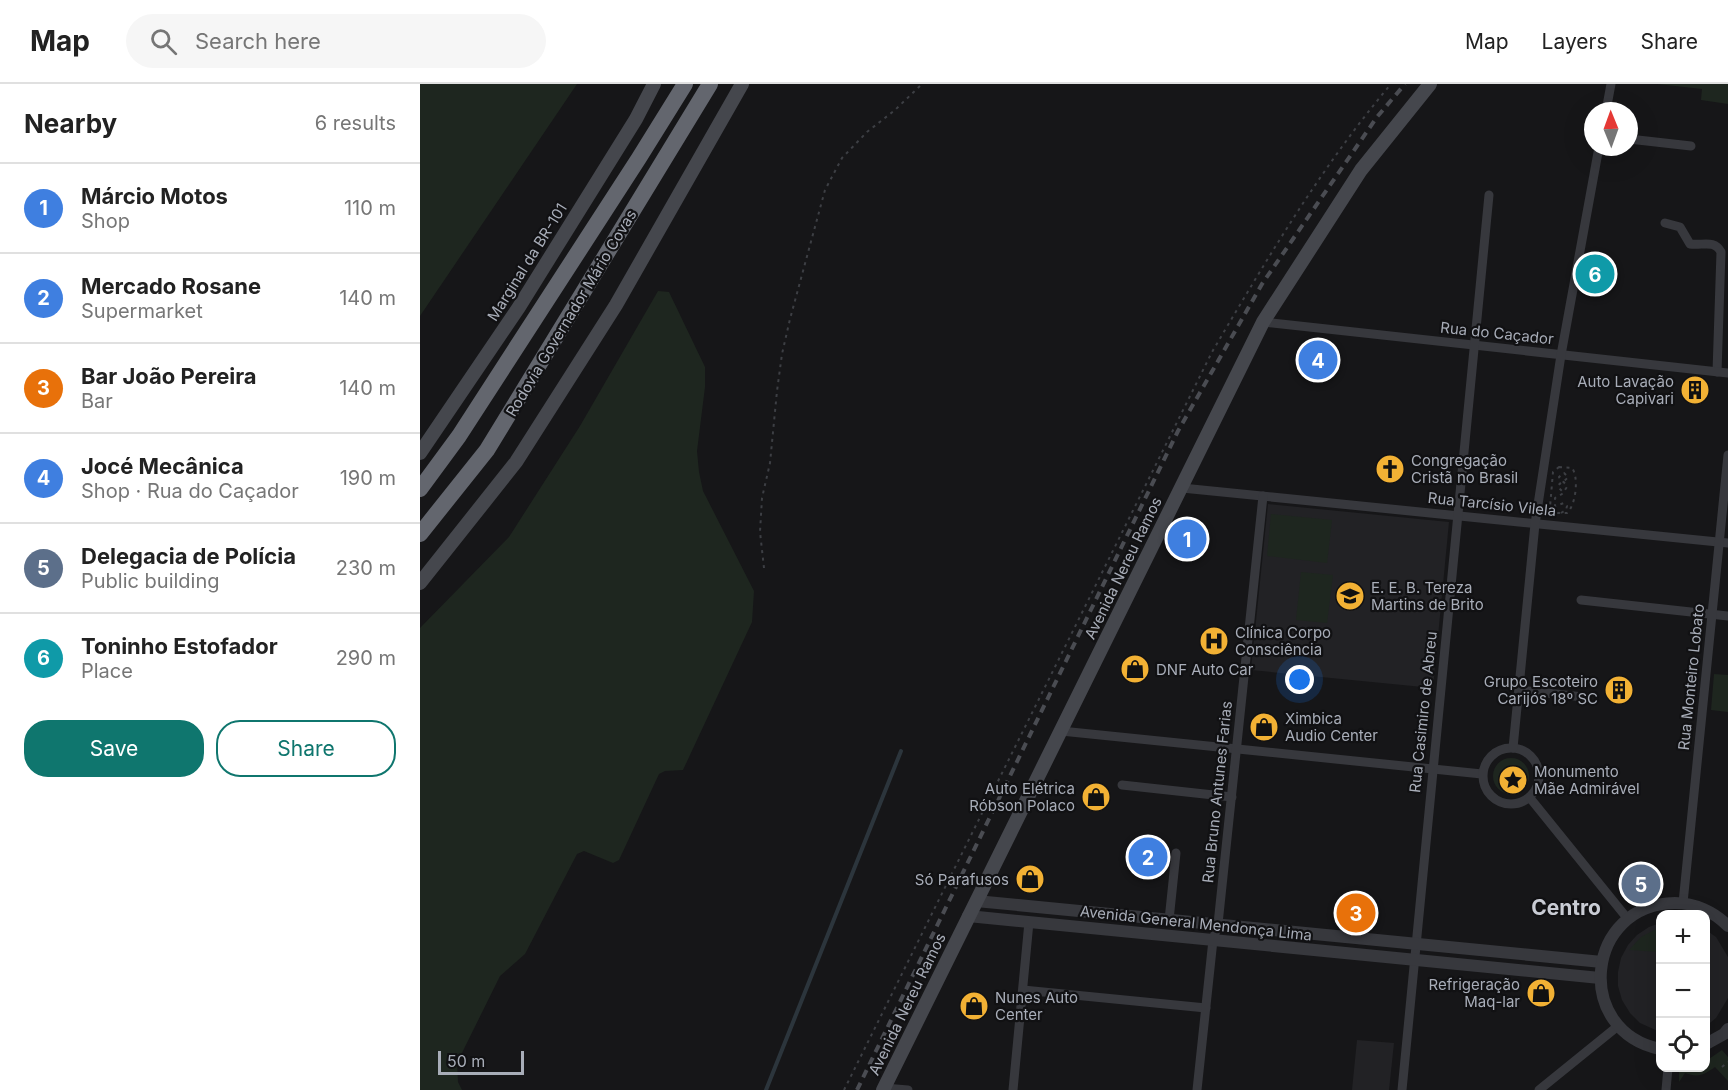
<!DOCTYPE html>
<html lang="en">
<head>
<meta charset="utf-8">
<style>
  :root { --surface:#fff; --page:#f6f6f6; --text:#222; --muted:#767676; --line:#e0e0e0; --accent:#0f766e }
  body { margin:0; font-family:Inter,sans-serif; background:var(--page); color:var(--text) }
  .controls { position:absolute; right:18px; bottom:18px; display:grid; overflow:hidden; border-radius:12px; box-shadow:0 6px 24px #0002 }
  .controls button { width:54px; height:54px; display:grid; place-items:center; padding:0; border:0; border-bottom:2px solid var(--line); background:var(--surface); color:var(--text); font:30px sans-serif }
  .compass { position:absolute; left:1164px; top:18px; width:54px; height:54px; border-radius:50%; background:var(--surface); box-shadow:0 6px 24px #0002; rotate:359deg }
  .scale { position:absolute; left:18px; bottom:15px; width:86px; box-sizing:border-box; padding-left:6px; border:3px solid #a8adb8; border-top:0; font-size:16px; line-height:21px; white-space:nowrap; color:#a8adb8; -webkit-text-stroke:4px #111113; paint-order:stroke }
  .you { position:absolute; left:880px; top:596px; width:21px; height:21px; margin:-15px; border:4px solid #fff; border-radius:50%; background:#1a73e8; box-shadow:0 0 0 9px #1a73e833 }
  .badge { display:grid; place-items:center; width:39px; height:39px; border-radius:50%; background:var(--accent); color:#fff; font-size:20px; font-weight:700 }
  .pin { position:absolute; translate:-50% -50%; border:3px solid #fff; box-shadow:0 2px 6px #0006 }
  .list { margin:0; padding:0; list-style:none }
  h2 { display:flex; justify-content:space-between; align-items:center; height:78px; margin:0; padding:0 24px; font-size:26px }
  h2 small { font-size:20px; font-weight:400; color:var(--muted) }
  .list li { display:grid; grid-template-columns:39px 1fr auto; gap:18px; align-items:center; box-sizing:border-box; height:90px; padding:0 24px; border-top:2px solid var(--line) }
  .list b { display:block; font-size:22px; white-space:nowrap }
  .list p { margin:0; font-size:20px; white-space:nowrap; color:var(--muted) }
  .list em { font-size:20px; font-style:normal; color:var(--muted) }
  .actions { display:flex; gap:12px; padding:18px 24px }
  .actions a { flex:1; padding:14px 0; border:2px solid var(--accent); border-radius:24px; text-align:center; font-size:21px; color:var(--accent) }
  .actions .main { background:var(--accent); color:#fff }
  .icon { flex:none; width:33px; height:33px; fill:none; stroke:currentColor; stroke-width:2; stroke-linecap:round; stroke-linejoin:round }
  .map { position:relative; flex:none; width:1308px; height:1006px; overflow:hidden }
  header { display:flex; align-items:center; gap:36px; box-sizing:border-box; height:84px; padding:0 30px; background:var(--surface); border-bottom:2px solid var(--line) }
  header strong { font-size:28px }
  nav { display:flex; gap:33px; margin-inline-start:auto; font-size:21px }
  .search { width:420px; height:54px; background:var(--page); display:flex; align-items:center; gap:15px; box-sizing:border-box; padding:0 21px; border-radius:33px; color:var(--muted); font-size:22px }
  main { display:flex }
  aside { flex:1; background:var(--surface) }
  .map>svg:first-child { display:block }
  .built { fill:#222225 }
  .green { fill:#1e261f }
  .lines { fill:none; stroke-linecap:round; stroke-linejoin:round }
  .stream { stroke:#2c353c; stroke-width:4 }
  .path { stroke:#3d3f44; stroke-width:2; stroke-dasharray:3 4.5; stroke-linecap:butt }
  .minor { stroke:#37383d; stroke-width:9 }
  .tertiary { stroke:#37383d; stroke-width:12 }
  .secondary { stroke:#45474d; stroke-width:14 }
  .motorway { stroke:#63666e; stroke-width:16 }
  .rail { stroke:#4a4c52; stroke-width:4; stroke-dasharray:8 6; stroke-linecap:butt }
  .labels { text-anchor:middle; dominant-baseline:central; stroke-width:4.5; stroke-linejoin:round; paint-order:stroke }
  .street-label { font-size:15px; fill:#a8adb8; stroke:#111113 }
  .poi-label { font-size:15px; fill:#a8adb8; stroke:#111113; text-anchor:start }
  .district-label { font-size:21px; font-weight:bold; fill:#c9ccd4; stroke:#111113 }
</style>
</head>
<body>
<header>
<strong>Map</strong>
<div class="search"><svg class="icon" aria-label="search" viewBox="0 0 24 24"><circle cx="10" cy="10" r="6"/><path d="M15 15l6 6"/></svg>Search here</div>
<nav><a>Map</a><a>Layers</a><a>Share</a></nav>
</header>
<main>
<aside>
<h2>Nearby<small>6 results</small></h2>
<ul class="list">
<li><span class="badge" style="background:#3f7fe0">1</span><div><b>Márcio Motos</b><p>Shop</p></div><em>110 m</em></li>
<li><span class="badge" style="background:#3f7fe0">2</span><div><b>Mercado Rosane</b><p>Supermarket</p></div><em>140 m</em></li>
<li><span class="badge" style="background:#e8710a">3</span><div><b>Bar João Pereira</b><p>Bar</p></div><em>140 m</em></li>
<li><span class="badge" style="background:#3f7fe0">4</span><div><b>Jocé Mecânica</b><p>Shop · Rua do Caçador</p></div><em>190 m</em></li>
<li><span class="badge" style="background:#5c6f8a">5</span><div><b>Delegacia de Polícia</b><p>Public building</p></div><em>230 m</em></li>
<li><span class="badge" style="background:#0f9aa8">6</span><div><b>Toninho Estofador</b><p>Place</p></div><em>290 m</em></li>
</ul>
<div class="actions"><a class="main">Save</a><a>Share</a></div>
</aside>
<div class="map">
<svg width="1308" height="1006" viewBox="0 0 1308 1006">
  <rect width="100%" height="100%" fill="#161618"/>
  <g class="built">
    <path d="M848,420L1029,438L1013,604L831,586Z"/>
    <path d="M1240,839V948L1220,939L1210,929L1202,916L1198,902V888L1201,874L1208,861L1217,851L1229,843Z"/>
    <path d="M1286,846L1296,853L1308,873V914L1296,934L1286,942Z"/>
    <path d="M937,956L974,959L969,1006H932Z"/>
  </g>
  <g class="green">
    <path d="M0,0H157L0,232Z"/>
    <path d="M1237,0H1308V20L1281,16L1282,5Z"/>
    <path d="M238,207L249,208L285,283V303L277,367L279,388L283,407L334,507L332,538L263,686L245,687L239,690L199,776L193,779L164,767L157,770L105,870L80,892L37,979L38,998L42,1006H0V544L89,453L160,342Z"/>
    <path d="M851,430L912,436L907,479L847,472Z"/>
    <path d="M881,488L913,491L907,539L876,536Z"/>
    <path d="M1294,590L1308,591V628L1291,626Z"/>
    <circle cx="1091" cy="692" r="18"/>
    <path d="M1240,843V868L1209,866L1221,853Z"/>
    <path d="M1302,966L1308,973V997L1295,983C1284,991 1278,994 1265,989L1259,998V984H1286V977Z"/>
  </g>
  <g class="lines">
    <path class="stream" d="M346,1006L481,667"/>
    <g class="path">
      <path d="M1139,383L1152,384C1159,393 1156,421 1147,429H1137L1130,423L1133,388Z"/>
      <path d="M1141,429L1146,426L1147,422L1144,419L1135,422V414L1142,410L1147,403C1146,399 1141,397 1139,393L1144,389L1148,393C1145,398 1139,398 1138,403L1142,407"/>
      <path d="M344,484L340,448L342,414L350,379L357,307L362,270L370,235L405,106L422,74L447,48L475,26L502,0"/>
      <path d="M1302,983L1308,978"/>
      <path d="M1285,984L1286,985"/>
      <path d="M424,1006L792,268C847,175 901,83 971,0"/>
    </g>
    <g class="minor">
      <path d="M1186,27L1191,0"/>
      <path d="M1209,55L1271,62"/>
      <path d="M1245,139L1260,143L1270,160C1282,162 1294,155 1301,168L1297,288"/>
      <path d="M843,238L1308,289"/>
      <path d="M762,404L1308,459"/>
      <path d="M1161,516L1308,532"/>
      <path d="M1099,606L1163,613"/>
      <path d="M641,647L1062,690"/>
      <circle cx="1091" cy="692" r="28"/>
      <path d="M1093,664L1115,440L1141,271L1179,63"/>
      <path d="M702,701L812,713"/>
      <path d="M1110,714L1207,834"/>
      <path d="M1263,819L1308,371"/>
      <path d="M749,836L756,769"/>
      <path d="M603,906L786,924"/>
      <path d="M464,1004L488,1006"/>
      <path d="M593,1006L609,838"/>
      <path d="M777,1006L793,856L798,840L843,412"/>
      <path d="M982,1006L1069,111"/>
      <path d="M1119,1006L1198,942"/>
      <path d="M1246,1006L1248,984"/>
    </g>
    <g class="tertiary">
      <path d="M556,817L1182,878"/>
      <path d="M548,832L1180,894"/>
      <path d="M1286,960L1304,950L1308,945"/>
      <path d="M1240,965C1153,947 1165,820 1255,819C1275,819 1294,828 1308,842"/>
    </g>
    <g class="secondary">
      <path d="M0,369L99,223L216,35L234,0"/>
      <path d="M0,499L96,378L196,221L322,0"/>
      <path d="M463,1006L843,238L941,86L1010,0"/>
    </g>
    <g class="motorway">
      <path d="M0,405L39,352L219,74L265,0"/>
      <path d="M0,450L67,366L290,0"/>
    </g>
    <path class="rail" d="M437,1006L758,347L842,200L957,33L985,0"/>
  </g>
  <defs>
    <g id="building-disc" transform="scale(1.5)"><circle r="9.5" fill="#f2b134" stroke="#111113"/><path d="M-4-6H4V6H1V3H-1V6H-4ZM-2.5-4.3h1.7v1.8h-1.7ZM.8-4.3h1.7v1.8H.8ZM-2.5-1h1.7V.8h-1.7ZM.8-1h1.7V.8H.8Z" fill="#111"/></g>
    <g id="church-disc" transform="scale(1.5)"><circle r="9.5" fill="#f2b134" stroke="#111113"/><path d="M-1.2-6h2.4v3.5h3.3v2.4h-3.3V6h-2.4V-.1h-3.3v-2.4h3.3Z" fill="#111"/></g>
    <g id="school-disc" transform="scale(1.5)"><circle r="9.5" fill="#f2b134" stroke="#111113"/><path d="M0-5L7-2L0 1L-7-2ZM-4 1L0 2.5L4 1V4Q0 6-4 4Z" fill="#111"/></g>
    <g id="hospital-disc" transform="scale(1.5)"><circle r="9.5" fill="#f2b134" stroke="#111113"/><path d="M-5-5h3v3.5h4V-5h3V5h-3V1.5h-4V5h-3Z" fill="#111"/></g>
    <g id="shop-disc" transform="scale(1.5)"><circle r="9.5" fill="#f2b134" stroke="#111113"/><path d="M-5-2.5h2.3a2.7 3.5 0 0 1 5.4 0H5L5.5 6h-11ZM-1.5-2.5h3a1.5 2.3 0 0 0-3 0Z" fill="#111"/></g>
    <g id="sight-disc" transform="scale(1.5)"><circle r="9.5" fill="#f2b134" stroke="#111113"/><path d="M0-6L1.8-2.2L6-1.7L2.9 1.2L3.7 5.4L0 3.3L-3.7 5.4L-2.9 1.2L-6-1.7L-1.8-2.2Z" fill="#111"/></g>
  </defs>
  <g fill-rule="evenodd">
    <use href="#building-disc" x="1275" y="306"/>
    <use href="#church-disc" x="970" y="385"/>
    <use href="#school-disc" x="930" y="512"/>
    <use href="#hospital-disc" x="794" y="557"/>
    <use href="#shop-disc" x="715" y="585"/>
    <use href="#building-disc" x="1199" y="606"/>
    <use href="#shop-disc" x="844" y="643"/>
    <use href="#sight-disc" x="1093" y="696"/>
    <use href="#shop-disc" x="676" y="713"/>
    <use href="#shop-disc" x="610" y="795"/>
    <use href="#shop-disc" x="1121" y="909"/>
    <use href="#shop-disc" x="554" y="922"/>
  </g>
  <g class="labels">
    <g class="street-label">
      <text transform="translate(107 178) rotate(-58)">Marginal da BR-101</text>
      <text transform="translate(151 229) rotate(-59)">Rodovia Governador Mário Covas</text>
      <text transform="translate(1077 249) rotate(6)">Rua do Caçador</text>
      <text transform="translate(1072 420) rotate(6)">Rua Tarcísio Vilela</text>
      <text transform="translate(703 484) rotate(-64)">Avenida Nereu Ramos</text>
      <text transform="translate(1271 593) rotate(-84)">Rua Monteiro Lobato</text>
      <text transform="translate(1003 628) rotate(-84)">Rua Casimiro de Abreu</text>
      <text transform="translate(797 708) rotate(-84)">Rua Bruno Antunes Farias</text>
      <text transform="translate(776 839) rotate(6)">Avenida General Mendonça Lima</text>
      <text transform="translate(487 920) rotate(-64)">Avenida Nereu Ramos</text>
    </g>
    <g class="poi-label">
      <text x="1254" y="297" text-anchor="end">Auto Lavação<tspan x="1254" dy="17">Capivari</tspan></text>
      <text x="991" y="376">Congregação<tspan x="991" dy="17">Cristã no Brasil</tspan></text>
      <text x="951" y="503">E. E. B. Tereza<tspan x="951" dy="17">Martins de Brito</tspan></text>
      <text x="815" y="548">Clínica Corpo<tspan x="815" dy="17">Consciência</tspan></text>
      <text x="736" y="585">DNF Auto Car</text>
      <text x="1178" y="597" text-anchor="end">Grupo Escoteiro<tspan x="1178" dy="17">Carijós 18º SC</tspan></text>
      <text x="865" y="634">Ximbica<tspan x="865" dy="17">Audio Center</tspan></text>
      <text x="1114" y="687">Monumento<tspan x="1114" dy="17">Mãe Admirável</tspan></text>
      <text x="655" y="704" text-anchor="end">Auto Elétrica<tspan x="655" dy="17">Róbson Polaco</tspan></text>
      <text x="589" y="795" text-anchor="end">Só Parafusos</text>
      <text x="1100" y="900" text-anchor="end">Refrigeração<tspan x="1100" dy="17">Maq-lar</tspan></text>
      <text x="575" y="913">Nunes Auto<tspan x="575" dy="17">Center</tspan></text>
    </g>
    <g class="district-label">
      <text x="1146" y="823">Centro</text>
    </g>
  </g>
</svg>
<div class="controls">
<button>+</button>
<button>−</button>
<button><svg class="icon" aria-label="locate" viewBox="0 0 24 24"><circle cx="12" cy="12" r="6"/><path d="M12 2v4M12 18v4M2 12h4M18 12h4"/></svg></button>
</div>
<svg class="compass" viewBox="-18 -18 36 36"><path d="M0-13l5 13h-10z" fill="#e53935"/><path d="M0 13l5-13h-10z" fill="#767676"/></svg>
<div class="scale">50 m</div>
<div class="you"></div>
<div class="pin badge" style="left:767px;top:455px;background:#3f7fe0">1</div>
<div class="pin badge" style="left:728px;top:773px;background:#3f7fe0">2</div>
<div class="pin badge" style="left:936px;top:829px;background:#e8710a">3</div>
<div class="pin badge" style="left:898px;top:276px;background:#3f7fe0">4</div>
<div class="pin badge" style="left:1221px;top:800px;background:#5c6f8a">5</div>
<div class="pin badge" style="left:1175px;top:190px;background:#0f9aa8">6</div>
</div>
</main>
</body>
</html>
